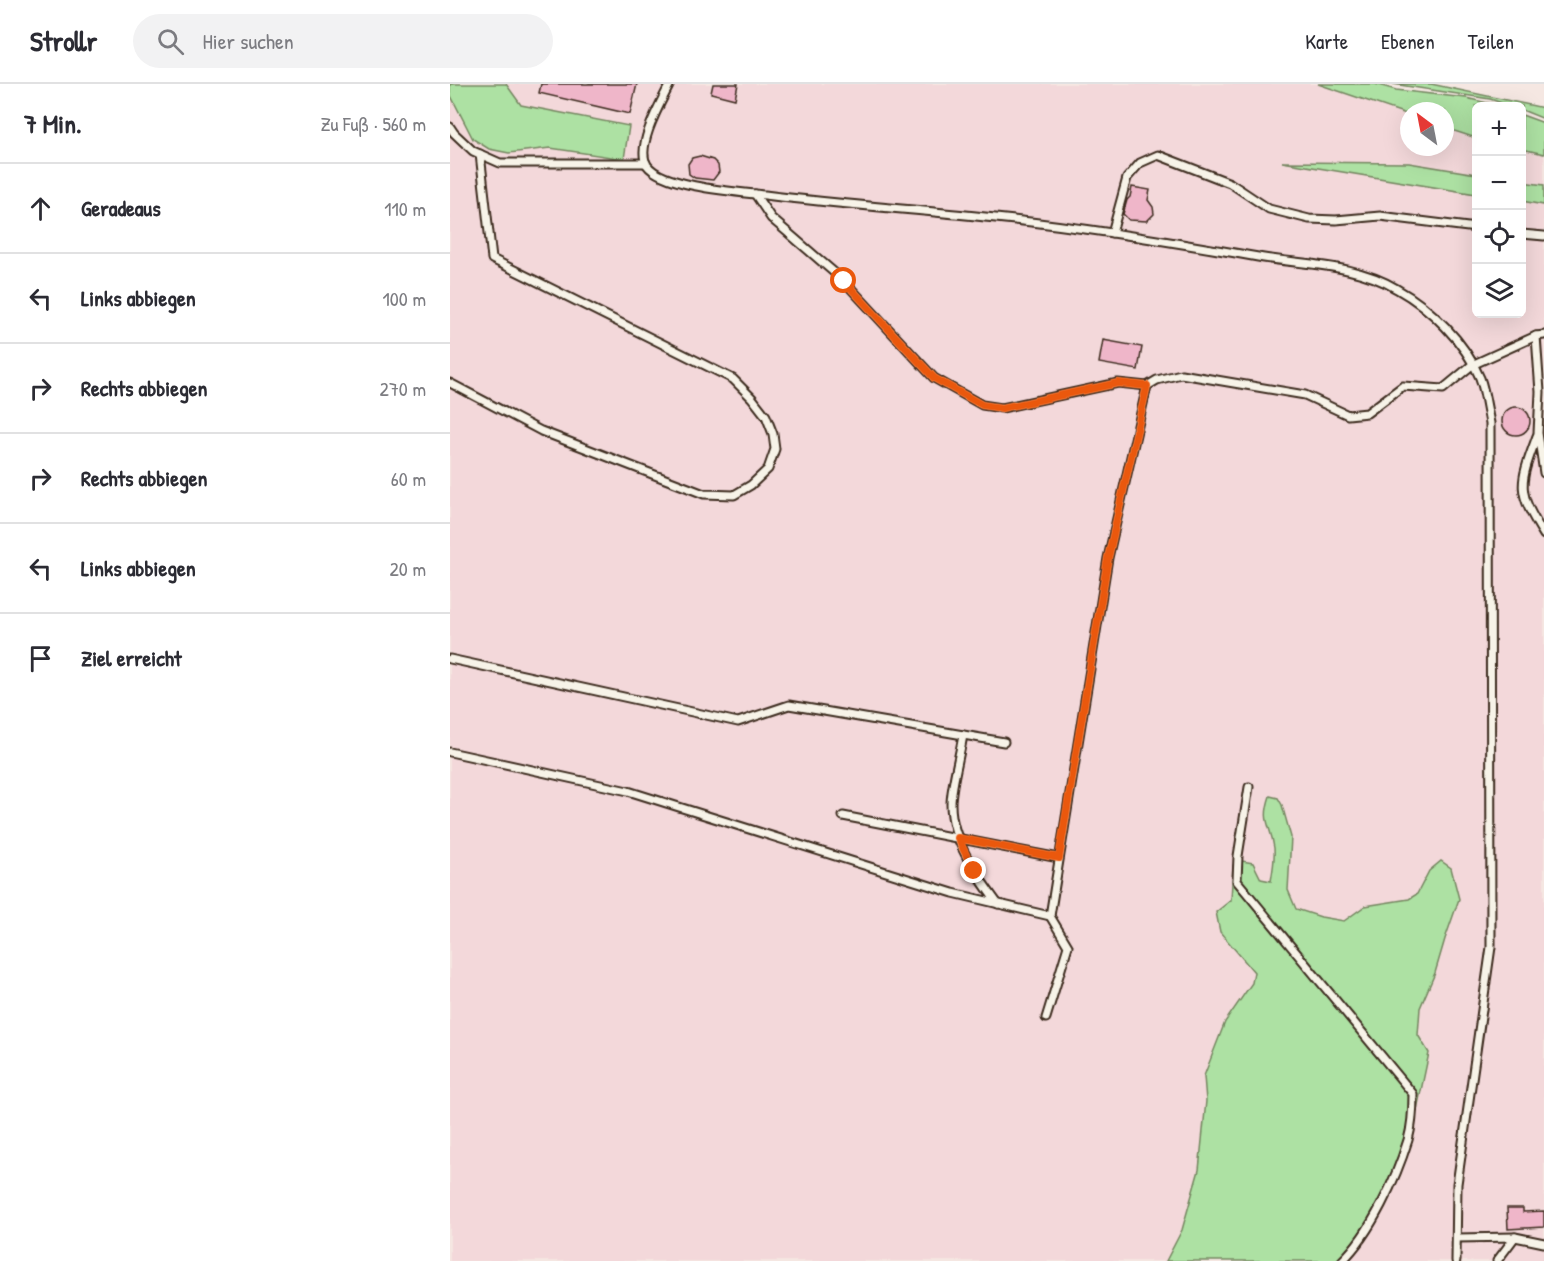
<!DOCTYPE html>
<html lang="de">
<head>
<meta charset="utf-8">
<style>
  :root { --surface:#fff; --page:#f2f2f3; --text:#2b2b33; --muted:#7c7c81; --line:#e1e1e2 }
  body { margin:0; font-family:"Patrick Hand",sans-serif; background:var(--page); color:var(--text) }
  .controls { position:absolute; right:18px; top:18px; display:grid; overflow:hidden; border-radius:9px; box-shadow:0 6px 24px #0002 }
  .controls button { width:54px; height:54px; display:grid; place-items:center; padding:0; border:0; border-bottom:2px solid var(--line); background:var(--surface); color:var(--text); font:30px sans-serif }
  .compass { position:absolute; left:950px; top:18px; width:54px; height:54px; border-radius:50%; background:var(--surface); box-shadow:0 6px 24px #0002; rotate:328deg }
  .stop { position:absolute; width:18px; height:18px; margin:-14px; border:4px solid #ea580c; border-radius:50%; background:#fff }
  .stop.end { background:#ea580c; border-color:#fff; box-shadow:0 2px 6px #0008 }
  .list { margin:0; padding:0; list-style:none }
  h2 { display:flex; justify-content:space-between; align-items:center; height:78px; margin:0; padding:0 24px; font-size:26px }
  h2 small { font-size:20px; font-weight:400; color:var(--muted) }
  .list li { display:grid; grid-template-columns:39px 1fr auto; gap:18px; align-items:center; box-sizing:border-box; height:90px; padding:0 24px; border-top:2px solid var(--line) }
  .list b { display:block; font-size:22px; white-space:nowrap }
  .list em { font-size:20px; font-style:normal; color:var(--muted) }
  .icon { flex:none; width:33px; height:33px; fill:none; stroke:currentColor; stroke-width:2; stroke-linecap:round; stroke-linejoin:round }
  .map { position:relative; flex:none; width:1094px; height:1177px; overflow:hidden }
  header { display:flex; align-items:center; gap:36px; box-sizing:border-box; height:84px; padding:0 30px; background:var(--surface); border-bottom:2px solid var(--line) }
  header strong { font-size:28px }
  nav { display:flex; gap:33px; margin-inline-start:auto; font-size:21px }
  .search { width:420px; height:54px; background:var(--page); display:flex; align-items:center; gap:15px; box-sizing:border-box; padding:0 21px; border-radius:33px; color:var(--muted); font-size:22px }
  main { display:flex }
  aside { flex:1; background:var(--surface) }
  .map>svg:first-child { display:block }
  .built { fill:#f3d8da }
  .green { fill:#ade1a3; stroke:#748660; stroke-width:1.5 }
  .building { fill:#efb6c9; stroke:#3b2a1e; stroke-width:1.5 }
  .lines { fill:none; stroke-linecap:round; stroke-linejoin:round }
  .lane-casing { stroke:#3b2a1e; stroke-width:11 }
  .lane { stroke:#f7f3e8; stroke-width:7 }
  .route { stroke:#ea580c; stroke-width:8 }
</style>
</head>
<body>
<header>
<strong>Strollr</strong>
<div class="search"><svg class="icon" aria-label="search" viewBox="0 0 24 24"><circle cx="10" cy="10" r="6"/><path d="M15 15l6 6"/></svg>Hier suchen</div>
<nav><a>Karte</a><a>Ebenen</a><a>Teilen</a></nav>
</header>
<main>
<aside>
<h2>7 Min.<small>Zu Fuß · 560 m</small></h2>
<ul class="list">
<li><svg class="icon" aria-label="ahead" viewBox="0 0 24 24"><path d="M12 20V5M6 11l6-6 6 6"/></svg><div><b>Geradeaus</b></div><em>110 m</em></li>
<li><svg class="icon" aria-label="left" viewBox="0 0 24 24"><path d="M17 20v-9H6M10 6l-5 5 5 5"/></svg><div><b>Links abbiegen</b></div><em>100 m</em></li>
<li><svg class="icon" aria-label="right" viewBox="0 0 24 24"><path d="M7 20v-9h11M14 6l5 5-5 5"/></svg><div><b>Rechts abbiegen</b></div><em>270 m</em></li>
<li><svg class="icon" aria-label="right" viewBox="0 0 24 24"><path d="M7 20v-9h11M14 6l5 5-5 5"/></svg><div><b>Rechts abbiegen</b></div><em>60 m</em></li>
<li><svg class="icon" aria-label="left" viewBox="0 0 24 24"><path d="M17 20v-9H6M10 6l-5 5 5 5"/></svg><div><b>Links abbiegen</b></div><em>20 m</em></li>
<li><svg class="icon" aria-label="arrive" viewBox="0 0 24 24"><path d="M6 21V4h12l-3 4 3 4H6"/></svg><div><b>Ziel erreicht</b></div></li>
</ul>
</aside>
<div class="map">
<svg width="1094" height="1177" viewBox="0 0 1094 1177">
  <rect width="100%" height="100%" fill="#f5e7e2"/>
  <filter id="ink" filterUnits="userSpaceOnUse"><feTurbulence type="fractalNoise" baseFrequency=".0167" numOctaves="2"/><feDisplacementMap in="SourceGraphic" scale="12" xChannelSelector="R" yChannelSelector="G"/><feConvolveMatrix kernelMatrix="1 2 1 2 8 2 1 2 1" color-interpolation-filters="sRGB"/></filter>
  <g filter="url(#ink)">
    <g class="built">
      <path d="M0,0H868L959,31V63H995V44L1026,54V90L959,79L1026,108V230H1072V115L1094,118V1177H0Z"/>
      <path d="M1072,65L1094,70V101L1072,98Z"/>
    </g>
    <g class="green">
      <path d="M0,0H56L71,21L179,42L174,75L100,64L59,69L39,65L23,55L0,10Z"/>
      <path d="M868,0H925L946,6L1016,14L1050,22H1026V54L995,44V27H959V31Z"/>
      <path d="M943,0H981L1094,24V35L1072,26V22H1061L1040,15Z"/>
      <path d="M1072,31L1094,39V70L1072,65Z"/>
      <path d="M832,78L959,79L1026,90V110Z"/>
      <path d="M1072,98L1094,101V121L1072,117Z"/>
      <path d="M820,712L828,714L832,721L841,753L838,806L846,825L871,833L894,837L915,822L959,815L967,810L979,787L991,777L1001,784L1009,815L995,855L985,889L970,924L968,951L979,969L958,1068L947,1097L916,1151L896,1177H716L732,1146L749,1086L756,1017L754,992L775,938L802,899L804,888L770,848L766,828L781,816L783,781L792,777L803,779L811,795L821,797C823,786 825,775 824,764C821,740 811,739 820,712Z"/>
    </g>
    <g class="building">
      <path d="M91,0H187L180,30L89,9Z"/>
      <path d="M263,0H288L285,15L261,9Z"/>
      <path d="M250,72L263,76L268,81L269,88L263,96L245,94L239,90L238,80L242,74Z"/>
      <path d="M682,103L700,106L698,116L703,123L704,130L697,137L679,136L673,130L677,116L680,113Z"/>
      <path d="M653,256L692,263L688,286L649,279Z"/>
      <circle cx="1066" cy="337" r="14"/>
      <path d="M1057,1124H1073V1128L1094,1127V1143L1058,1145Z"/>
    </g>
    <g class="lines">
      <g class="lane-casing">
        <g id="lane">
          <path d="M220,0C211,18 185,63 197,81C213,103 288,108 315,111C394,121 475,126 555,135C640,144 724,158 808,173C854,181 906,180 947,205C981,224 1015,258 1030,294C1035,307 1037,325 1040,339L1041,863L1007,1100L1006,1177"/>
          <path d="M0,43L4,49L23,67L50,79H196"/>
          <path d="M305,110L321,134L394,197L484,294L532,321L552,324L668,299L697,302"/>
          <path d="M662,149L677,94L690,79L708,71L780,99L819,125L859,135L886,136L930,132L1026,144"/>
          <path d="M1072,150L1094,152"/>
          <path d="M1086,252L1090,308L1088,349L1094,389"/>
          <path d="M0,299L91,347L254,410L284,411L301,401L318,385L325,365L323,350L316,332L302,314L283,295L42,175L30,70"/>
          <path d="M1087,352C1069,401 1066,406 1094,451"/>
          <path d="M0,575L288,638L339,621L554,658"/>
          <path d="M513,651C510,671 501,702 501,720C501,756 528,793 548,820"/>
          <path d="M0,668L178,707L503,809L600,832"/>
          <path d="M799,703L788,772L787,797L963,1010C963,1025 962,1042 958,1056C946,1095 921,1149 892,1177"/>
          <path d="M393,732L609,774"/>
          <path d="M596,934L618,862L600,832L658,474L697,302L707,296L731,290L855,311L898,331L917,329L953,302L993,305L1022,281L1086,252L1094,251"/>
          <path d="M1007,1154L1065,1153"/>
          <path d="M1047,1177L1065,1153L1094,1159"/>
        </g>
      </g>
      <use href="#lane" class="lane"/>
    </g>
  </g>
  <g class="lines" filter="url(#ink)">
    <path class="route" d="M394,197L484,294L532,321L552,324L668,299L697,302L658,474L609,774L508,754L524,787"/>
  </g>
</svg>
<div class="controls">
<button>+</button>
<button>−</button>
<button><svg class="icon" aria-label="locate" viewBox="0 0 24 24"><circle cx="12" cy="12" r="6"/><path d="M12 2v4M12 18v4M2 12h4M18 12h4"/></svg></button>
<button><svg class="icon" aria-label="layers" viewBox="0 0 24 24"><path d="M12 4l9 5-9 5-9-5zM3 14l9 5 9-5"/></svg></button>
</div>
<svg class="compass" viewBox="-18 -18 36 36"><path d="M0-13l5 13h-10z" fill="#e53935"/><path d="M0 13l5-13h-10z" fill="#7c7c81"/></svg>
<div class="stop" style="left:394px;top:197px"></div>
<div class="stop end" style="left:524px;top:787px"></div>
</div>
</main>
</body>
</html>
